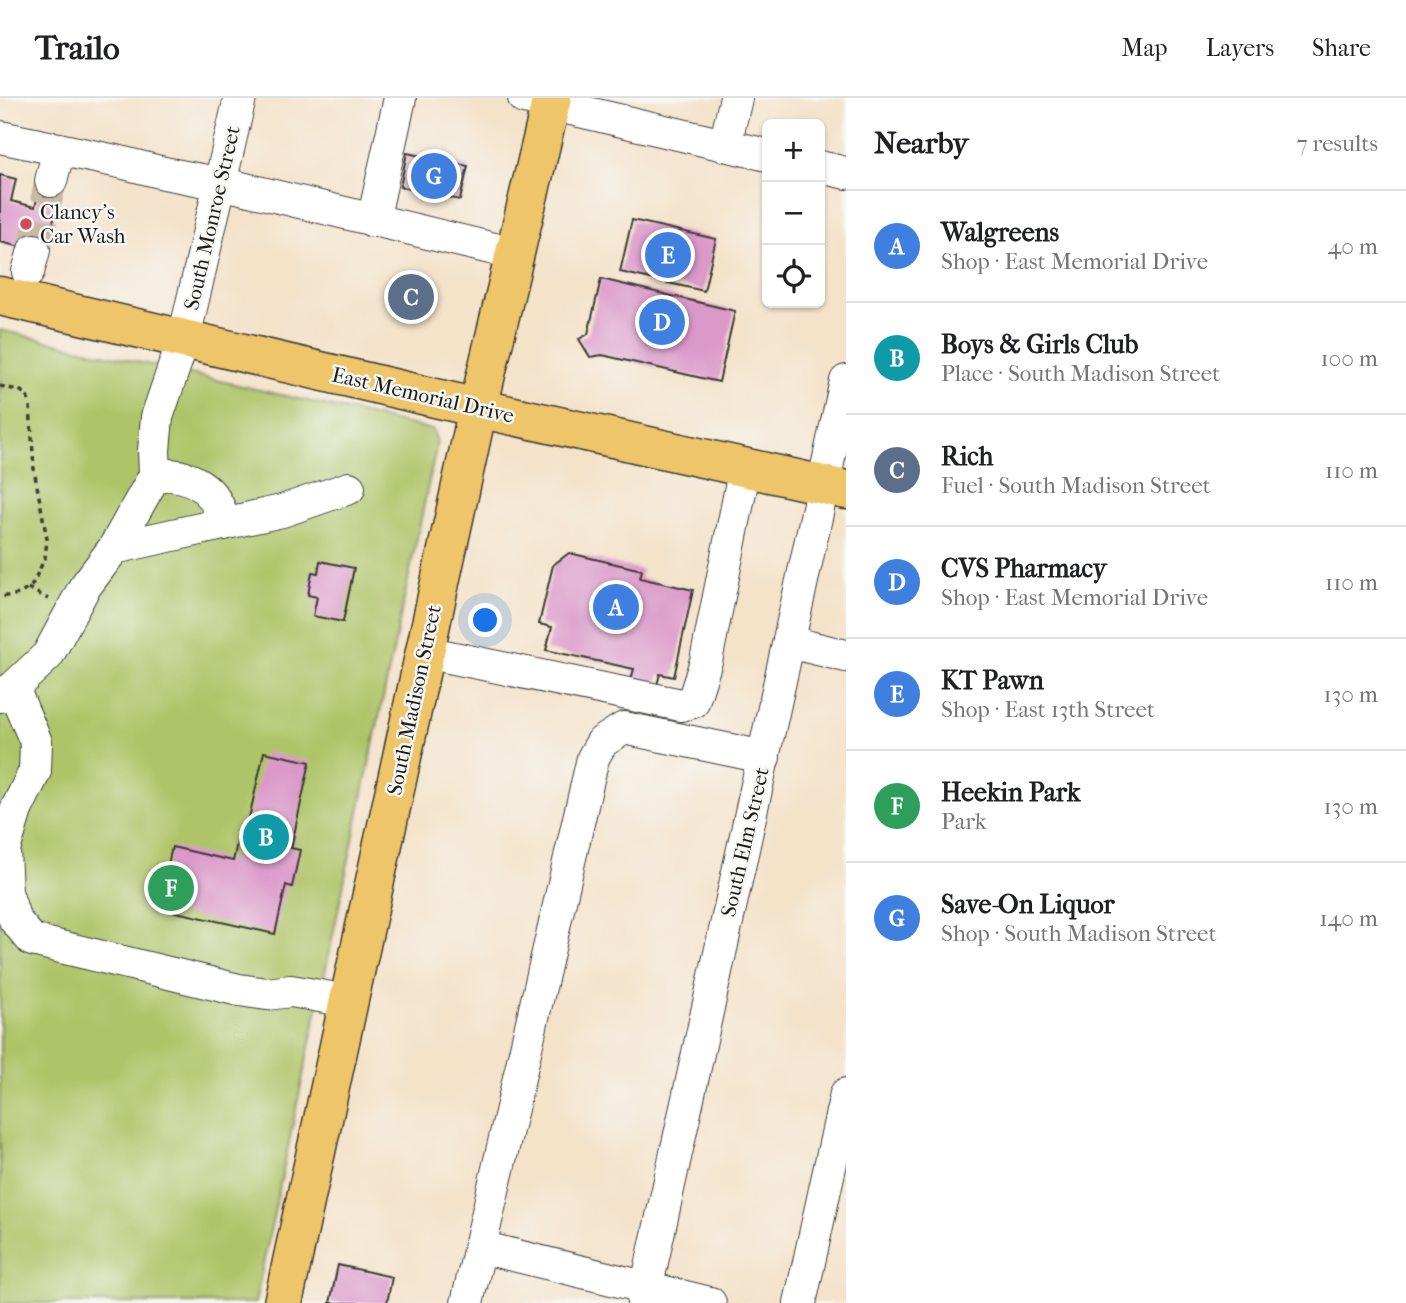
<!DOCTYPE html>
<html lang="en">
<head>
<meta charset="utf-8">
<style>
  :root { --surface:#fff; --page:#f6f6f6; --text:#202124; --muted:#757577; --line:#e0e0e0; --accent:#d1495b }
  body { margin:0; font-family:"IM FELL French Canon",serif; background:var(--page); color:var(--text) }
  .controls { position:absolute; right:21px; top:21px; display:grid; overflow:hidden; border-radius:10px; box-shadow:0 2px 5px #0004 }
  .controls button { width:63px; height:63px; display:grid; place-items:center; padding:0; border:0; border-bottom:2px solid var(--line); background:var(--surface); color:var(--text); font:35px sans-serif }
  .you { position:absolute; left:486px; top:523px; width:24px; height:24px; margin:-18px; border:5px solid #fff; border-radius:50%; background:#1a73e8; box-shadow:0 0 0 10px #1a73e833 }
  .badge { display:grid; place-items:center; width:46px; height:46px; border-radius:50%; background:var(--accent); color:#fff; font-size:23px; font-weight:700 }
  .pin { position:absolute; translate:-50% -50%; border:4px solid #fff; box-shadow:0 2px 7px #0006 }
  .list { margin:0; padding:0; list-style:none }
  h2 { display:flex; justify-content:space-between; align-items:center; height:91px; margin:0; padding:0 28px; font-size:30px }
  h2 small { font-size:23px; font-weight:400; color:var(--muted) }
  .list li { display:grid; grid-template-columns:46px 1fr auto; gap:21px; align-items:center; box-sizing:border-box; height:112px; padding:0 28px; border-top:2px solid var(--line) }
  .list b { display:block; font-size:26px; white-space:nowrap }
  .list p { margin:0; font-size:23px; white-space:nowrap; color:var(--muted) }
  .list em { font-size:23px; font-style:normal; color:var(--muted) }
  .icon { flex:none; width:38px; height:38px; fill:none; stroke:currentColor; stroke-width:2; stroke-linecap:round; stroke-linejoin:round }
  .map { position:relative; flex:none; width:846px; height:1205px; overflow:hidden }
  header { display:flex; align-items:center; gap:42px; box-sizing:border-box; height:98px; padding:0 35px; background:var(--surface); border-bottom:2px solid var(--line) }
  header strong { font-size:33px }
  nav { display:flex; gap:38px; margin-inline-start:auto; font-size:24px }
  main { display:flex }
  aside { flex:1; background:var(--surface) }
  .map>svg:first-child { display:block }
  .green { fill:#afc468; stroke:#667042; stroke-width:2 }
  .building { fill:#db99ca }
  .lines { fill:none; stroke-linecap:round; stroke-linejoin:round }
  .minor-tunnel { stroke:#c9baa6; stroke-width:32; stroke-dasharray:32 16; stroke-linecap:butt }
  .minor-casing { stroke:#3c3a36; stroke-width:34 }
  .major-casing { stroke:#3c3a36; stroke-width:41 }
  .path { stroke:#3c3a36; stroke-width:3.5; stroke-dasharray:5 5; stroke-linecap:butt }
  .minor { stroke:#fff; stroke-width:32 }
  .major { stroke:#eec569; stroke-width:38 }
  .poi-dot { fill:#d1495b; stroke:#f6f6f2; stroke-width:2.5 }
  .labels { text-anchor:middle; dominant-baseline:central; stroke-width:5; stroke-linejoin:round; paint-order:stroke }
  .poi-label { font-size:21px; fill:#1c1c1c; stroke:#f6f6f2; text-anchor:start }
  .street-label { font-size:21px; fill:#1c1c1c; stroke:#f6f6f2 }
</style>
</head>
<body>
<header>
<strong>Trailo</strong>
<nav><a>Map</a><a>Layers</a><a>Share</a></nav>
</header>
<main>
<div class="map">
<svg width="846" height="1205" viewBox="0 0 846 1205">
  <rect width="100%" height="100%" fill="#f6f6f2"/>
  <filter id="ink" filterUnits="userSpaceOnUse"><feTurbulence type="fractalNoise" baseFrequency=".0143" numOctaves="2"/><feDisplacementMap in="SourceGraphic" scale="14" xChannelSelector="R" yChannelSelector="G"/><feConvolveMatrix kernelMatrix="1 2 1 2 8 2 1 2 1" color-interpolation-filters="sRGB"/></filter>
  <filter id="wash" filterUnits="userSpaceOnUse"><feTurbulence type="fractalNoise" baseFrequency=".00686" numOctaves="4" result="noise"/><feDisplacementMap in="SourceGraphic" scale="28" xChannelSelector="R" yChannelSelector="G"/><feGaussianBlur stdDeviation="1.57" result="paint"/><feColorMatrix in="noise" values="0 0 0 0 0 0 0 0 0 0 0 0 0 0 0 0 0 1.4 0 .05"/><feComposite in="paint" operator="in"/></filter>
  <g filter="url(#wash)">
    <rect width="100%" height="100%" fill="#f4e2c9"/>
    <path class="green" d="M0,232L433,332L437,345L255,1205H0Z"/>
    <g id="blocks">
      <g class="building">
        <path d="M407,55L468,68L460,102L400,89Z"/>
        <path d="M0,77L16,81L11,103L35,109L42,81L62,86L46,155L0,144Z"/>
        <path d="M632,122L716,141L704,193L620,174Z"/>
        <path d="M601,181L735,213L719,284L602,257L590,259L579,241L588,236Z"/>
        <path d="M569,455L642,472L640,480L693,492L674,579L660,576L657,587L631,582L634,571L546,552L552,529L539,526L553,467Z"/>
        <path d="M320,463L354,470L343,524L313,518L317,499L308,497L312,474L318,475Z"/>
        <path d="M264,654L310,664L291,750L300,752L292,789L286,787L275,836L158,810L172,749L233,763L241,728L247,729Z"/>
        <path d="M338,1167L392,1179L387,1205H330Z"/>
      </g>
    </g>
  </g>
  <g filter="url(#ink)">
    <use href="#blocks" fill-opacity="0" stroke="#3c3a36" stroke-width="2"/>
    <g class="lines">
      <path class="minor-tunnel" d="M34,152L51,83"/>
      <g class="minor-casing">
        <g id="minor">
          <path d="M524,0L767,57"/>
          <path d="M0,39L120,64L164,75L233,88L515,156"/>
          <path d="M725,47L736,0"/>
          <path d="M820,69L846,75"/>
          <path d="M51,83L59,51"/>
          <path d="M373,123L400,0"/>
          <path d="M28,174L34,152"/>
          <path d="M155,377C190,374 217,390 224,426"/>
          <path d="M114,450L282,413L349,390"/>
          <path d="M789,544L846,558"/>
          <path d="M425,554L681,607L693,604L706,563L745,369"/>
          <path d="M13,590L36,644L35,673L16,712L4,752L6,794L15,822L32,842L239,892L267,896L291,893L348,903"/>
          <path d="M0,598L13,590L48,557L84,490L114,450L155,377L154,352L157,319L184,240L240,0"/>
          <path d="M480,1149L710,1205"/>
          <path d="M467,1205L593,660L602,644L624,630L764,659"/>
          <path d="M643,1205L846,283"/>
          <path d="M800,1205L846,996"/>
        </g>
      </g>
      <g class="major-casing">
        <g id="major">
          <path d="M0,198L478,310L846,392"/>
          <path d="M283,1205L478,310L552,0"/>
        </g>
      </g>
      <g class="path">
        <path d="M0,288L21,293L27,298L30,308L34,372L47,441L45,460L32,487L20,496L0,499"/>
        <path d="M28,490L48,501"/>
      </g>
      <use href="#minor" class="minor"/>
      <use href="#major" class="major"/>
    </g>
  </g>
  <circle class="poi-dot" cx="26" cy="126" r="7"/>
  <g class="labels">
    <g class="poi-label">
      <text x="40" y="114">Clancy's<tspan x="40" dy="24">Car Wash</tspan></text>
    </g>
    <g class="street-label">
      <text transform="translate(212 120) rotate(-77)">South Monroe Street</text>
      <text transform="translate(423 297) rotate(13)">East Memorial Drive</text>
      <text transform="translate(414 602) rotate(-78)">South Madison Street</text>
      <text transform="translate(745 744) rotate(-77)">South Elm Street</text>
    </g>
  </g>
</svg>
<div class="controls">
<button>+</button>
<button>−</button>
<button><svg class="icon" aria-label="locate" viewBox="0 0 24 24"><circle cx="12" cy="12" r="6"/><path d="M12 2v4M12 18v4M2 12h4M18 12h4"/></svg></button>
</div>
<div class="you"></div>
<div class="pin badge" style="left:616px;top:509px;background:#3f7fe0">A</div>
<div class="pin badge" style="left:266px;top:739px;background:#0f9aa8">B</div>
<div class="pin badge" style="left:411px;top:199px;background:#5c6f8a">C</div>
<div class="pin badge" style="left:662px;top:224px;background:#3f7fe0">D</div>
<div class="pin badge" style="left:668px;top:157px;background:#3f7fe0">E</div>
<div class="pin badge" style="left:171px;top:790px;background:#2e9e5b">F</div>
<div class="pin badge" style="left:434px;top:78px;background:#3f7fe0">G</div>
</div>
<aside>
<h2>Nearby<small>7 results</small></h2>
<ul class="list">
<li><span class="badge" style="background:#3f7fe0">A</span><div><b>Walgreens</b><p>Shop · East Memorial Drive</p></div><em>40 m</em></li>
<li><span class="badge" style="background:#0f9aa8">B</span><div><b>Boys &amp; Girls Club</b><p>Place · South Madison Street</p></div><em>100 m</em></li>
<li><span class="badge" style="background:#5c6f8a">C</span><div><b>Rich</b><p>Fuel · South Madison Street</p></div><em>110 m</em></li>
<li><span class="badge" style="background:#3f7fe0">D</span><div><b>CVS Pharmacy</b><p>Shop · East Memorial Drive</p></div><em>110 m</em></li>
<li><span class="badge" style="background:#3f7fe0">E</span><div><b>KT Pawn</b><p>Shop · East 13th Street</p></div><em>130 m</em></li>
<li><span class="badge" style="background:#2e9e5b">F</span><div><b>Heekin Park</b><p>Park</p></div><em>130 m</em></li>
<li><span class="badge" style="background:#3f7fe0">G</span><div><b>Save-On Liquor</b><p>Shop · South Madison Street</p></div><em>140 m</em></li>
</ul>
</aside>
</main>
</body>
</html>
